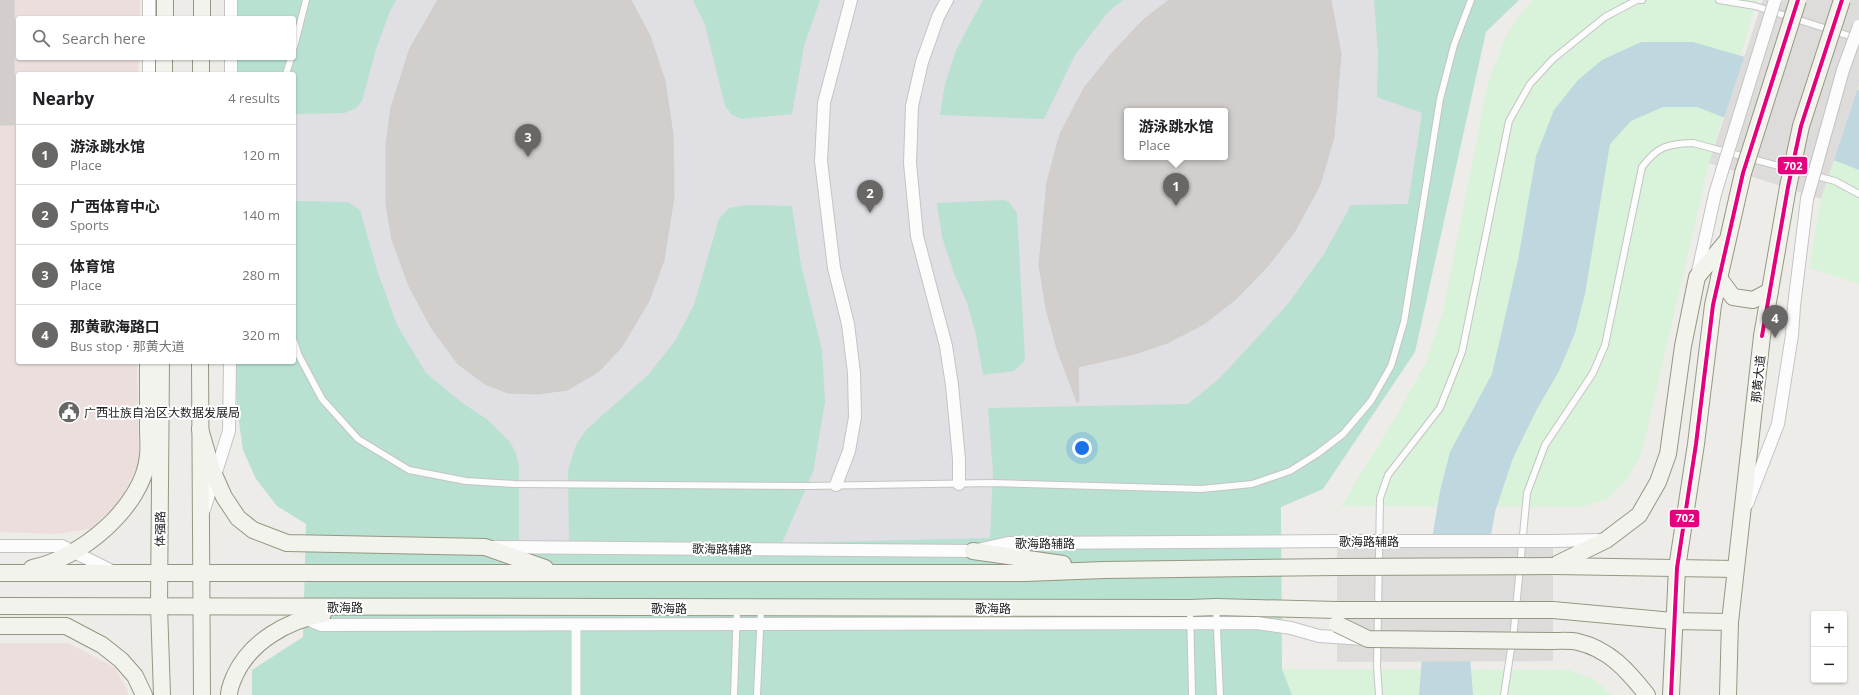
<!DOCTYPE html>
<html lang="en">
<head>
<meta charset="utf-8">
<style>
  :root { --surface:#fff; --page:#f6f6f6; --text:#202124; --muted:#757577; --line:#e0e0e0; --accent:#686766 }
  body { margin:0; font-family:"Open Sans","Noto Sans SC",sans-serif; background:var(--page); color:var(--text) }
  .controls { position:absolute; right:12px; bottom:12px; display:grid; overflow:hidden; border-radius:4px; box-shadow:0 1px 3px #0004 }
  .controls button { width:36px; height:36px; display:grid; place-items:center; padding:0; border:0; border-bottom:1px solid var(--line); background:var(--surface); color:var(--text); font:20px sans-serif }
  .you { position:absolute; left:1082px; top:448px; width:14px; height:14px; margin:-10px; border:3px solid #fff; border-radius:50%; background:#1a73e8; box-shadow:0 0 0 6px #1a73e833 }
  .badge { display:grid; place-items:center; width:26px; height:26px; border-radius:50%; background:var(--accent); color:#fff; font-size:13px; font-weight:700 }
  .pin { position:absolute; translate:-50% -33px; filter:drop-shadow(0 1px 2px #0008) }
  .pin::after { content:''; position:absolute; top:21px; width:14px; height:12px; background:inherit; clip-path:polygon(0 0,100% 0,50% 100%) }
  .popup { position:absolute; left:1124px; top:108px; width:104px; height:52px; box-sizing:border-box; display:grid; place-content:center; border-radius:4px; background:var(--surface); filter:drop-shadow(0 1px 3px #0005); font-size:13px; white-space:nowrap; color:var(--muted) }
  .popup b { font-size:15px; color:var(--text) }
  .popup::after { content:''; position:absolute; left:50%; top:100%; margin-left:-8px; border:8px solid transparent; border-top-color:var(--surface) }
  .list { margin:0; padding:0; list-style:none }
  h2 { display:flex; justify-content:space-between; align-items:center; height:52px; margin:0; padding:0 16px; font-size:17px }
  h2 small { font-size:13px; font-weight:400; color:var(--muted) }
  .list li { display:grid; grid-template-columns:26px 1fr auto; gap:12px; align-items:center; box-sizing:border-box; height:60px; padding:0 16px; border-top:1px solid var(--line) }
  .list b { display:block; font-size:15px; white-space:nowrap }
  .list p { margin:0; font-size:13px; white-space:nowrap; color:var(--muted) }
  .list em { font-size:13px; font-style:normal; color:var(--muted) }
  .icon { flex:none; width:22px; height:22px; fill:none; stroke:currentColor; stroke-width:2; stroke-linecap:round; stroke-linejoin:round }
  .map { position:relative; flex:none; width:1859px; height:695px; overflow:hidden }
  .search { position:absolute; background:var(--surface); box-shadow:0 1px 3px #0004; left:16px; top:16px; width:280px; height:44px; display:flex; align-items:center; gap:10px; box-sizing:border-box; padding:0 14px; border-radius:4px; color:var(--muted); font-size:15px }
  .panel { position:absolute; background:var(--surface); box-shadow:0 1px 3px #0004; left:16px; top:72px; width:280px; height:292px; border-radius:4px }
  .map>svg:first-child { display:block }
  .commercial { fill:#ebdedc }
  .park { fill:#d9f2da }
  .pitch { fill:#b8e1d1; fill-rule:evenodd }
  .plaza { fill:#e0dfe3; fill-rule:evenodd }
  .water { fill:#bfd7de }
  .pier { fill:#dddcdb }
  .building { fill:#d1cecc; stroke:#d1cecb; fill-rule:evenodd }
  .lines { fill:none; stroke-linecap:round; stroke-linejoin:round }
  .service-casing { stroke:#c5c4c3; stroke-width:8 }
  .pedestrian-casing { stroke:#c5c4c3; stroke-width:10 }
  .minor-casing { stroke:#c5c4c3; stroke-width:14 }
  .secondary-casing { stroke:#959782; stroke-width:18 }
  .service { stroke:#fcfcfc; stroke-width:6 }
  .pedestrian { stroke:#fcfcfc; stroke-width:9 }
  .minor { stroke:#fcfcfc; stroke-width:12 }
  .secondary { stroke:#f2f3ec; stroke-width:16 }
  .minor-bridge-casing { stroke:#c5c4c3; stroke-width:14; stroke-linecap:butt }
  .secondary-bridge-casing { stroke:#959782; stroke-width:18; stroke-linecap:butt }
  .minor-bridge { stroke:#fcfcfc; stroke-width:12 }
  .secondary-bridge { stroke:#f2f3ec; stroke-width:16 }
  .bus-1-casing { stroke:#fff; stroke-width:7 }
  .bus-1 { stroke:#e5007d; stroke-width:4 }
  .labels { text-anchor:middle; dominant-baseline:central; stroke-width:4; stroke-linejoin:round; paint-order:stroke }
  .street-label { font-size:12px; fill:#202020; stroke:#fff }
  .poi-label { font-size:12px; fill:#202020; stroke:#fff; text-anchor:start }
  .line-badge { stroke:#fff; stroke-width:1.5 }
  .badge-label { font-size:11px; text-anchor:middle; font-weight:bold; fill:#fff }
</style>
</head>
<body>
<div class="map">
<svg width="1859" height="695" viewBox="0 0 1859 695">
  <rect width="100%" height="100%" fill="#eeece9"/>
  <g class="commercial">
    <path d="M0,0H140V18H18V58H139L138,74H18V362H137L139,462L120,502L90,529L55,534L0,532Z"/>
    <path d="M0,643H68L114,667L128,691V695H0Z"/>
  </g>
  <g class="park">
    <path d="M1533,0H1757L1709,163L1642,452L1628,478L1607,500L1580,507L1341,506L1397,415L1425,364L1443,312L1488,82L1506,36L1524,10Z"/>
    <path d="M1859,85V284L1809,268L1821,199Z"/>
    <path d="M1282,669L1568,670L1594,679L1611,695H1292Z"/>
  </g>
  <path class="pitch" d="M234,0H1519L1486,32L1415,352L1323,489L1281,507L1282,669L1292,695H252V670L303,637L306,524L277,506L256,479L243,450L237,409L236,362H294V74H232L233,58H294V18H234ZM1127,111H1225V157H1127Z"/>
  <path class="plaza" d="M396,0H438L410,48L391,108L386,144V204L409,286L432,329L458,364L485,384L508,393L537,394L567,390L598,372L621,348L649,301L664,260L674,197L673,135L665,81L650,36L631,0H693L705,25L725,106L732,115L742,119L792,114L804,46L820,0H983L956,50L945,84L940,115L1044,119L1075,55L1108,12L1123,0H1169L1143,20L1112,53L1084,88L1060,134L1047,182L1039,265L1046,308L1057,349L1078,404V367L1135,354L1167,343L1204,324L1236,299L1268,266L1295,231L1320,185L1334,137L1341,54L1331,0H1374L1378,52L1377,97L1422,113L1408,204L1351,205L1324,254L1288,304L1219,379L1188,404L988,408L993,472L990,538L782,543L813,472L825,402L822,350L801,265L792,206L747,205L729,208L719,219L694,305L675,341L648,375L587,429L576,445L568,470L569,543L519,542V467L516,453L510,442L488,420L461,402L426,373L397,325L377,270L360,210L348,202L294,201V114L345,113L356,108L362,101L376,49L390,11ZM1004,200L1009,202L1017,213L1025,360L1014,371L983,375L976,335L967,303L954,273L942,237L937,203Z"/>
  <path class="water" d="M1641,42H1693L1859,90V170L1697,107H1663L1631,121L1610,144L1585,294L1575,333L1559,371L1537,409L1513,458L1495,512L1470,657L1473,695H1419L1431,545L1440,491L1450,452L1492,374L1518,260L1536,156L1554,110L1578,80L1602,60Z"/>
  <g class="pier">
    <path d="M1763,0H1859V85L1821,199L1709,163Z"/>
    <path d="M1553,534V661L1337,662V535Z"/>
  </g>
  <g class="building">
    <rect x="0" y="0" width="14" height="125"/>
    <path d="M438,0H631L650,36L665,81L673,135L674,197L664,260L649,301L621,348L598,372L567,390L537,394L508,393L485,384L458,364L432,329L409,286L392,240L386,204V144L391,108L410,48Z"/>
    <path d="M1169,0H1331L1341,54L1334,137L1320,185L1295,231L1268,266L1236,299L1204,324L1167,343L1135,354L1078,367L1079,401L1077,402L1057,349L1046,308L1039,265L1047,182L1060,134L1084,88L1112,53L1143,20ZM1127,111H1225V157H1127Z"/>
  </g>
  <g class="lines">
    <g class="service-casing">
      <g id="service">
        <path d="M1719,0L1755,6L1856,38"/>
        <path d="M294,47L306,0"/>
        <path d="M286,74L291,58"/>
        <path d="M294,341L298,354L322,399L358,439L409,470L466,481L514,484L807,486L992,483L1201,489L1252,484L1290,471L1317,454L1343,434L1371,401L1391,366L1404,322L1440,99L1454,45L1471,0"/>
        <path d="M1216,607L1220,695"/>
        <path d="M1190,608L1192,695"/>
        <path d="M734,695L737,608"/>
        <path d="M757,695L761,609"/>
        <path d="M1379,695L1377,666L1380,498L1388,475L1440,408L1462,352L1509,121L1530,84L1553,59L1605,17L1637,0H1642"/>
        <path d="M1504,695L1514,629L1527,493L1545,445L1593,373L1605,345L1642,167C1658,146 1667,144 1693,143L1835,181L1859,194"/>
      </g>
    </g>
    <g class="pedestrian-casing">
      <path id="pedestrian" d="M576,695V625"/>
    </g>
    <g class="minor-casing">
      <g id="minor">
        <path d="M947,0L938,17L922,62L912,106L910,163L917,236L946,346L952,385L959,459V484"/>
        <path d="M149,18V0"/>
        <path d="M231,18V0"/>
        <path d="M149,74V58"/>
        <path d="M231,74V58"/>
        <path d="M1697,276L1715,194L1722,171"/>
        <path d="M836,485L849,451L855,417L854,373L848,324L834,268L821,161L824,103L851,0"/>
        <path d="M1747,504L1778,424L1792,335L1794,306L1807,199"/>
        <path d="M204,510L229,431L230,362"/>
        <path d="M1553,541L1603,540"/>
        <path d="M0,546H62L114,572"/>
        <path d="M493,547L973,551L1008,543L1337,541"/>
        <path d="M302,617L321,625L1257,623L1291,628L1319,636L1365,639"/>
      </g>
    </g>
    <g class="secondary-casing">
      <g id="secondary">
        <path d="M165,18V0"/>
        <path d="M202,18V0"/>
        <path d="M164,74V58"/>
        <path d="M201,74V58"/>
        <path d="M1719,278L1733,297L1753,300L1770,291"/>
        <path d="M161,362L159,606L162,695"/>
        <path d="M200,362L202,695"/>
        <path d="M200,429L212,470L224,497L238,518L253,530L287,543L485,547L545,568"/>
        <path d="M973,551L1063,564"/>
        <path d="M1553,566L1606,540L1639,515L1658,482L1668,454L1683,346L1697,277L1725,243"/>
        <path d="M1555,566L1735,569"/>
        <path d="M32,568C80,559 143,507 148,456C149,447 148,438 148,429C148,407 148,384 148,362"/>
        <path d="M0,573H1025L1104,570L1337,567"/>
        <path d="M0,606L1190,608L1216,607L1337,610"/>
        <path d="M1553,610L1673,621L1730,622"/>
        <path d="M0,626H66L102,645L121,660L135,676L144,695"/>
        <path d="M1553,641C1561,641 1570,640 1578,642C1609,649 1628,671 1647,695"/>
        <path d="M229,695C229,688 232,682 235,675C251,641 287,621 323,614"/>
        <path d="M1671,695L1677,568L1696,444L1713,305L1743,173"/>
        <path d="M1728,695L1730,622L1762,336L1788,187"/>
      </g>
    </g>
    <use href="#service" class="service"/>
    <use href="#pedestrian" class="pedestrian"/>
    <use href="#minor" class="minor"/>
    <use href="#secondary" class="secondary"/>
    <g class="minor-bridge-casing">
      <g id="minor-bridge">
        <path d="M1722,171L1775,0"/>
        <path d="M1807,199L1843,70L1859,26"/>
        <path d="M1337,541H1553"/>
      </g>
    </g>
    <g class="secondary-bridge-casing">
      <g id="secondary-bridge">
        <path d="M1743,173L1798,0"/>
        <path d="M1788,187L1801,126L1842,0"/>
        <path d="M1337,567L1553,566"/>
        <path d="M1337,610H1553"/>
        <path d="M1337,624L1368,639L1553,641"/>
      </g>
    </g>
    <use href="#minor-bridge" class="minor-bridge"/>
    <use href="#secondary-bridge" class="secondary-bridge"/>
    <g class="bus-1-casing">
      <g id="bus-1">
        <path d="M1762,336L1788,187L1801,126L1842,0"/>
        <path d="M1671,695L1677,568L1696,444L1713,305L1743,173L1798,0"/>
      </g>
    </g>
    <use href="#bus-1" class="bus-1"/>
  </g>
  <defs>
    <g id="civic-disc" transform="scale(1.15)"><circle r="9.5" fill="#686766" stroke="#fff"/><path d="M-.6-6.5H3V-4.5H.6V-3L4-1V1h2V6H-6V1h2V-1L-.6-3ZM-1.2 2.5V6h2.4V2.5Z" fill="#fff"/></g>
  </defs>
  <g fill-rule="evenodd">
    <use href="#civic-disc" x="69" y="412"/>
  </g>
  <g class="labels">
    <g class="street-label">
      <text transform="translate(1758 379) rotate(-84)">那黄大道</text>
      <text transform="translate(160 529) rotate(-89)">体强路</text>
      <text x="1369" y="541">歌海路辅路</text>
      <text x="1045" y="543">歌海路辅路</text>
      <text transform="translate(722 549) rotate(1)">歌海路辅路</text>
      <text x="345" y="607">歌海路</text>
      <text x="669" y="608">歌海路</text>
      <text x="993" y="608">歌海路</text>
    </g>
    <g class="poi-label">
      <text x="84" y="412">广西壮族自治区大数据发展局</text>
    </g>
  </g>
  <g class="line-badge">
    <rect x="1777" y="156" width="31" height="19" rx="4" fill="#e5007d"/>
    <rect x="1669" y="509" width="31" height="19" rx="4" fill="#e5007d"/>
  </g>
  <g class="badge-label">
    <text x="1793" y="170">702</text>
    <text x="1685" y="522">702</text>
  </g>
</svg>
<div class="controls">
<button>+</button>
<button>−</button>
</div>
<div class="you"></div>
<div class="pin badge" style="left:1176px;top:206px">1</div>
<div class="popup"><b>游泳跳水馆</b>Place</div>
<div class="pin badge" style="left:870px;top:213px">2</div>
<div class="pin badge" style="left:528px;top:157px">3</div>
<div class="pin badge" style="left:1775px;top:338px">4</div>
<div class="search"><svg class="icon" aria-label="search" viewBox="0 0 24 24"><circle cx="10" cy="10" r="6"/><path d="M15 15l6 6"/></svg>Search here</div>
<section class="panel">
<h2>Nearby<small>4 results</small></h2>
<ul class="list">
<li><span class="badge">1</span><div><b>游泳跳水馆</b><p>Place</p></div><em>120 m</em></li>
<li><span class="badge">2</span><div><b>广西体育中心</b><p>Sports</p></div><em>140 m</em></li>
<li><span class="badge">3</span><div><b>体育馆</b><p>Place</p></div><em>280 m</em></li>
<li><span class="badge">4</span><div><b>那黄歌海路口</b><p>Bus stop · 那黄大道</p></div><em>320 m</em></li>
</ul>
</section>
</div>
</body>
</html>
